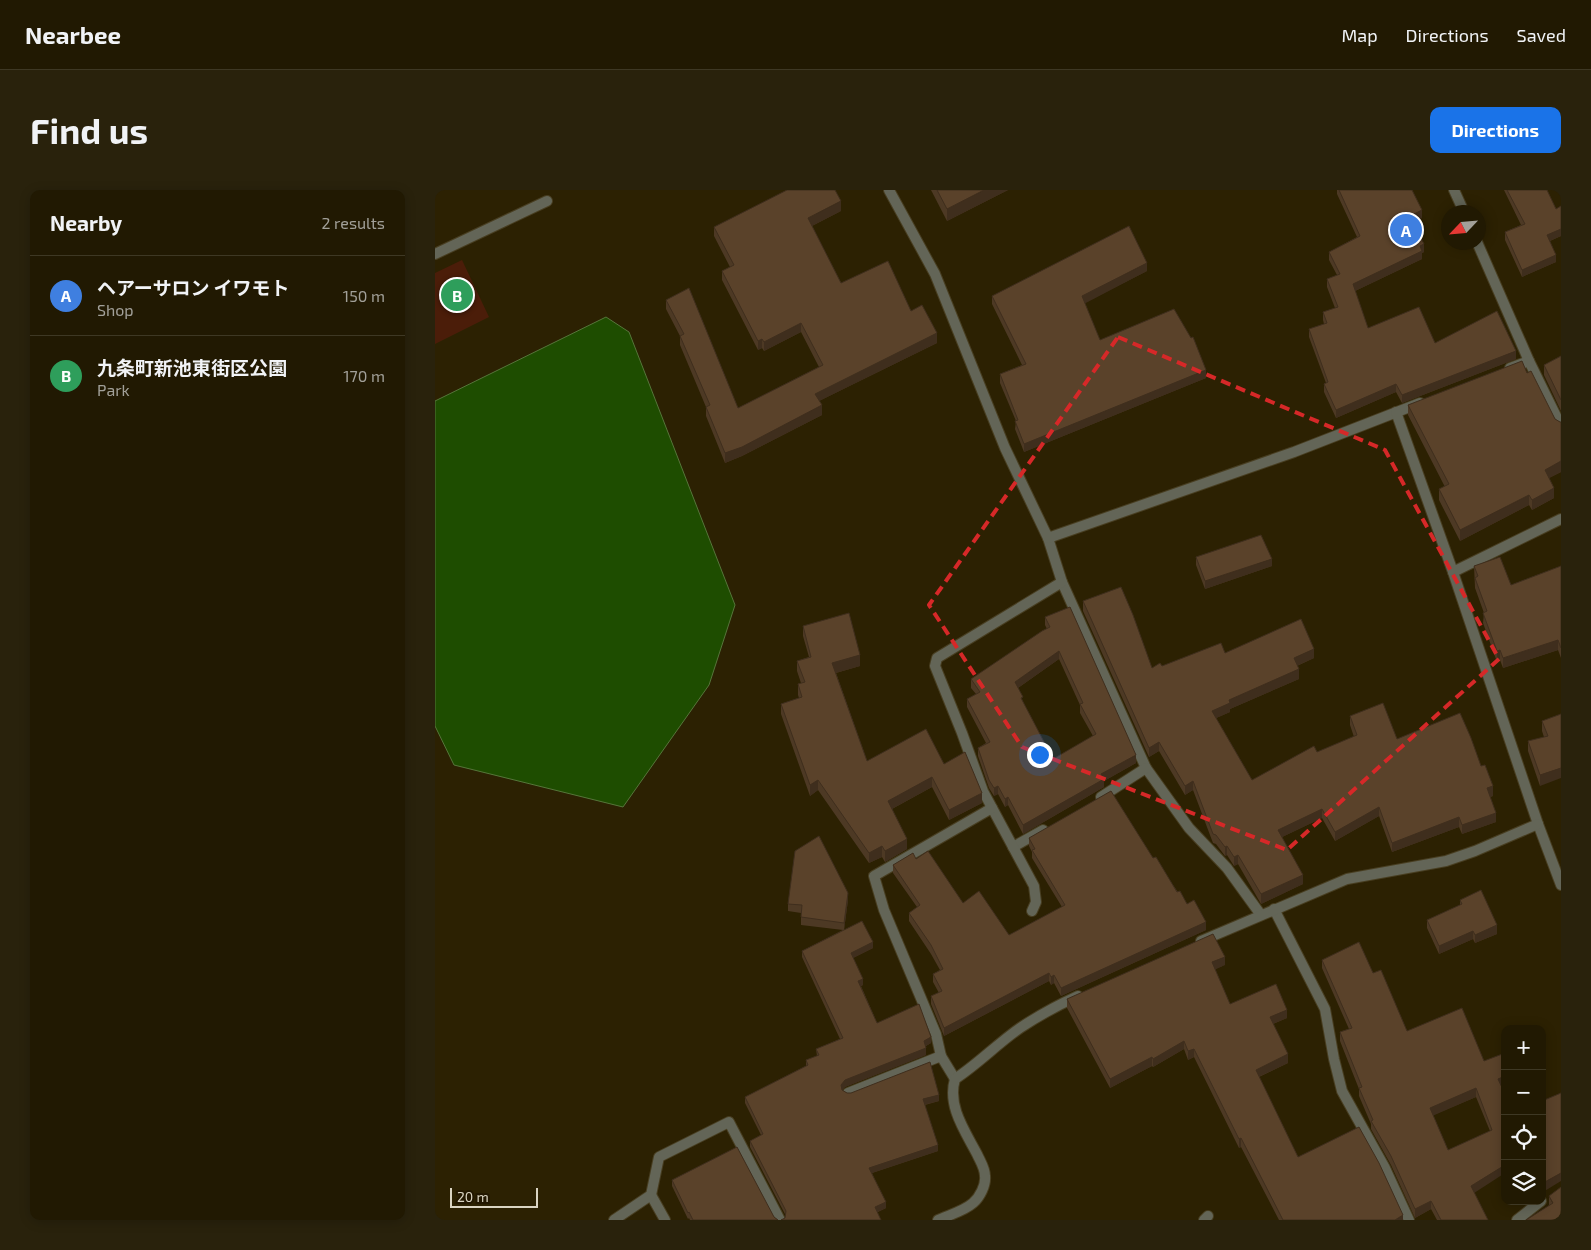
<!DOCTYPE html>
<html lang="en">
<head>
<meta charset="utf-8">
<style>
  :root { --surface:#211902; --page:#29220c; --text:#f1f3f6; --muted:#a2a099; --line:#3e3824; --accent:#1a73e8 }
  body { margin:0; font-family:"Exo 2","Noto Sans JP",sans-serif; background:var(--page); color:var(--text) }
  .controls { position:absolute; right:15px; bottom:15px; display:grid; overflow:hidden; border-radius:10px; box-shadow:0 2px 12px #0003 }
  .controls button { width:45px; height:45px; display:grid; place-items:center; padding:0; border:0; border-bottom:1px solid var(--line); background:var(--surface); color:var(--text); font:25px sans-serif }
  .compass { position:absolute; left:1006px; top:15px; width:45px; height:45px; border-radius:50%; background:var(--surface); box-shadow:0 2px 12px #0003; rotate:244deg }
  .scale { position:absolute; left:15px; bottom:12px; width:88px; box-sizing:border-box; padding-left:5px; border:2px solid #dad4c2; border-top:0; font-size:14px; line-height:18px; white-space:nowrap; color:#dad4c2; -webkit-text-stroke:4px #221700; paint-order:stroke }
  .you { position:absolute; left:604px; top:564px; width:18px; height:18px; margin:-12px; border:4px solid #fff; border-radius:50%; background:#1a73e8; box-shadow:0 0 0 8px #1a73e833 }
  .badge { display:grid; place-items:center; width:32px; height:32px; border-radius:50%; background:var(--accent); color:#fff; font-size:16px; font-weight:700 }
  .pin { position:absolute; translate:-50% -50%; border:2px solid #fff; box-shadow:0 1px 5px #0006 }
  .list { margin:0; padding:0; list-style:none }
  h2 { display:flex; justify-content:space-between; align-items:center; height:65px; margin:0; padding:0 20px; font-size:21px }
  h2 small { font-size:16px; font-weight:400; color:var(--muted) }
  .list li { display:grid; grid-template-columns:32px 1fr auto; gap:15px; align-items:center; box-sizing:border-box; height:80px; padding:0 20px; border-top:1px solid var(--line) }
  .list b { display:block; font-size:19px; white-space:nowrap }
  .list p { margin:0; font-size:16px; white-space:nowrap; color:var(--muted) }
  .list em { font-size:16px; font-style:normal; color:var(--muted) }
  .icon { flex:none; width:28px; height:28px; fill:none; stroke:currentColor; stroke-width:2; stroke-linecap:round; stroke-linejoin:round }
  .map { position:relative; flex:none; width:1126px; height:1030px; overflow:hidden; border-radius:10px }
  header { display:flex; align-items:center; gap:30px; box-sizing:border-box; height:70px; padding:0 25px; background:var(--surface); border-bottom:1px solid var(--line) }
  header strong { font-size:24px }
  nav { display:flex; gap:28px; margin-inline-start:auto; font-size:18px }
  .intro { display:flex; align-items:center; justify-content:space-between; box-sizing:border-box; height:120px; padding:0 30px }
  h1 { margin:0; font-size:35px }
  .button { padding:12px 22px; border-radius:10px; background:var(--accent); color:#fff; font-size:18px; font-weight:700 }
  main { display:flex; gap:30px; padding:0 30px }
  aside { flex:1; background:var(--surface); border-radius:10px; box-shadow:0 2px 12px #0003 }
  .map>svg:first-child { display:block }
  .green { fill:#4b1d09 }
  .water { fill:#1e4d00; stroke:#56763a }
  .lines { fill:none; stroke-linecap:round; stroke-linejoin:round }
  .lane-casing { stroke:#483e21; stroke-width:12 }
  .street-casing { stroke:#483e21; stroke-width:12 }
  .lane { stroke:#636557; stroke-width:10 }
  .street { stroke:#636557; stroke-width:10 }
  .wall { fill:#4d3924; fill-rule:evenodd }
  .shaded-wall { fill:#3f2e1d }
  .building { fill:#5a422a; stroke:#3f2e1d; fill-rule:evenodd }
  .marked { fill:none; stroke:#d62828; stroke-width:4; stroke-dasharray:10 6; stroke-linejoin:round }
</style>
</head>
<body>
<header>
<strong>Nearbee</strong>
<nav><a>Map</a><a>Directions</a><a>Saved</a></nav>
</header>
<div class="intro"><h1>Find us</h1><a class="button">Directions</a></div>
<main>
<aside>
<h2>Nearby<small>2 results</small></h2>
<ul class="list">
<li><span class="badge" style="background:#3f7fe0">A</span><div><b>ヘアーサロン イワモト</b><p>Shop</p></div><em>150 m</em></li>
<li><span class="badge" style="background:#2e9e5b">B</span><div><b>九条町新池東街区公園</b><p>Park</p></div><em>170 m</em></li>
</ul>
</aside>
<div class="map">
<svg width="1126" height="1030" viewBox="0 0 1126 1030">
  <rect width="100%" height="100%" fill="#2c2102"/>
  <path class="green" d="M27,70L54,127L0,154V83Z"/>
  <path class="water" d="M171,127L194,142L300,415L274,495L188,617L19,575L0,536V211Z"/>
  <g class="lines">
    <g class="lane-casing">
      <g id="lane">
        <path d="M613,348L627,392L711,578L754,638L792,678L826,725"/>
        <path d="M666,607L711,578"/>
        <path d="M578,657L608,640"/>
        <path d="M839,719L890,819L899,869L907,901L950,978L974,1030"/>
        <path d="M597,721L601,712L599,696L548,601L527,543L500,476L502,468L627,392"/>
        <path d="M506,866L501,844L449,720L439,686L557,618"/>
        <path d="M413,903L506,866L520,889"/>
        <path d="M769,1030L773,1026"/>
        <path d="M1082,1030L1106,1011"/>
      </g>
    </g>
    <g class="street-casing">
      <g id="street">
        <path d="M454,0L500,84L570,258L613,348L859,262L985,213"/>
        <path d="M1019,0L1029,22"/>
        <path d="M1042,52L1094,171L1126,236"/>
        <path d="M0,64L112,11"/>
        <path d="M1075,178L1094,171"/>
        <path d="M961,222L1018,382L1103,634L1126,695"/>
        <path d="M1018,382L1126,329"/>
        <path d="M766,751L912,689L1011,671L1040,661L1103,634"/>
        <path d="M216,1005L230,1030"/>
        <path d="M179,1030L216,1005L224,967L294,932L345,1030"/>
        <path d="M503,1030C514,1025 529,1021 538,1013C545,1007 551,995 550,986C550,978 545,971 542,964C530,941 512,916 520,889C543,874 562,854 585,838C603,826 623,815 643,806"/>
      </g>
    </g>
    <use href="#lane" class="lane"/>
    <use href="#street" class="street"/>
  </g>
  <g class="wall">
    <path d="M496,0H573L512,31Z"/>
    <path d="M902,0H977L987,28L980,31L979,34L989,62L987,63V69L920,101L933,138L1000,153L1081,169L967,213L961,202L901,228L889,202V194L891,193L874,147V139L889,134L888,130V122L900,118L892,97V89L902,85L894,70V62L922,47L902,4Z"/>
    <path d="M1069,0H1112L1121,19L1126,16V46L1115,51L1121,72L1087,87L1070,50V42L1086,35Z"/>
    <path d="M406,21L377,36L406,93L476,121L502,153L384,211L387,225L307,266L290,273L271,226V217L245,155V146L231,119V110L303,218L384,177L366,142L329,161L327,158L323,160L287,90V81L295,77L279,46V37Z"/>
    <path d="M712,81L649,113L665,150L771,188L589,262L580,239L581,231L565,193V184L587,175L557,114V106Z"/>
    <path d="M1126,166V221L1109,185V175Z"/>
    <path d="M1092,183L1120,229L1125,232H1126V282L1114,288L1119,308L1097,320L1094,315L1025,351L1004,310V299L1010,297L973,225V215Z"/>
    <path d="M761,367L837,376L770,399L761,375Z"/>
    <path d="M1039,376L1076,395L1126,376V468L1123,460L1068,478L1065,470L1062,472L1048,433L1049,423L1040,398Z"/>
    <path d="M648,411L717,478L790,463L879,468L862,476L864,489L795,519V522L781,528L817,590L882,562L919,547L915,535V526L962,549L1046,576L1058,606L1055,607L1061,632L1027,644L1024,637L957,662L944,626L900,651L887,628L847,647L868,694L826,714L803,674L799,676L792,665L790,666L781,654L778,653L758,600L750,605L724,561L714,567L648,421Z"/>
    <path d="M610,427L701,573L669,591V597L588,644L573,615L570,617L563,604L559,606L554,598L543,566V558L551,553L532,517V509L541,504L536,498V489L612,439L610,435ZM624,469L645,515V523L658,546L618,569L588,512L583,498Z"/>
    <path d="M368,436L425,476L401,483L432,571L509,574L547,613L514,630L497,597L457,619L472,659L450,672L447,667L434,673L383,600L375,606L346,524V514L364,508L363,505V494L366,493L362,481V471L374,467L368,446Z"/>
    <path d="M1126,524L1105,596L1093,561V551L1109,547L1107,541V531Z"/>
    <path d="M594,648L718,668L771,740L626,806L619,793L616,795L614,791L509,846L496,814V806L504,803L498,792V784L505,780L496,764L474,731V723L482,717L458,683V675L481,669L528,713L574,745L627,717L597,668V662L594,656Z"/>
    <path d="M413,710L409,740L438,758L418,768L428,795L426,796L442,833L496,853L491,856V865L410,897L407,900L412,903L504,911L490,915L503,961L437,983L451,1018L443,1022L350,1028L351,1026L315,957V951L326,945L310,913V907L371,876V870L382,866L381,859L405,849L367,767V761L408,740L366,735V723L353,721V714Z"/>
    <path d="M1025,710L1062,744L1040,753L1038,749L1004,764L992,738V730L1025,715Z"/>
    <path d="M887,770L938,783L972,841L1049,871L1066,896L1070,904L1039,1003L1053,1030H1002L996,1019L980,1028L956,975L936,939V934L924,906V899L905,851V842L914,839L887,778ZM1041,907L1055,941L1013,960L998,925Z"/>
    <path d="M790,775L780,779L795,814L852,828L838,834L853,873L824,887L863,967L968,1030H844L806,957L804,958L759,867L753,870L749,859L718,877L717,876L675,898L632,818V809Z"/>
    <path d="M237,990L339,1027L343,1030H255L254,1028L253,1029L237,996Z"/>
    <path d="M1114,1006L1126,1030L1114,1015Z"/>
  </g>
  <g class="shaded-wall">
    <path d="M549,0H573L512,31V19Z"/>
    <path d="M406,11V21L373,38V28Z"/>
    <path d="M987,20V28L980,31V34L976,36V28L979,24Z"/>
    <path d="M1126,39V46L1112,52V45Z"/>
    <path d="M989,54V62L987,63V69L918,102V94Z"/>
    <path d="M1121,65V72L1087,87V80Z"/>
    <path d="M712,73V81L647,115V106Z"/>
    <path d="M366,133V142L329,161V152Z"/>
    <path d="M502,143V153L380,213V204Z"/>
    <path d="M327,149V158L323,160V151Z"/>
    <path d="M1081,161V169L967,213V205Z"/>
    <path d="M771,180V188L589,262V254Z"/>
    <path d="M961,194V202L901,228V220Z"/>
    <path d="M387,215V225L307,266L290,273V263Z"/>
    <path d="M1126,271V282L1110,290V280Z"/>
    <path d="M1119,298V308L1097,320V310Z"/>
    <path d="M1094,305V315L1025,351V340Z"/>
    <path d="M837,369V376L770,399V391Z"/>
    <path d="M1123,450V460L1068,478V468Z"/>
    <path d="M879,459V468L859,477V468Z"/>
    <path d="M1065,460V470L1062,472V461Z"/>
    <path d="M624,461V469L580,500V492Z"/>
    <path d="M425,465V476L397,484V473Z"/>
    <path d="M864,479V489L795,519V522L777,530V521L794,510Z"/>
    <path d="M724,552V561L714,567V558Z"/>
    <path d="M701,565V573L669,591V597L588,644V635L666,584Z"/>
    <path d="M1126,578V588L1105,596V585Z"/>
    <path d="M497,587V597L453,621V611Z"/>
    <path d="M383,590V600L375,606V595Z"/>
    <path d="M758,591V600L750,605V596Z"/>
    <path d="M563,596V604L559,606V598Z"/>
    <path d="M1058,596V606L1052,608V598Z"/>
    <path d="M547,603V613L514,630V620Z"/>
    <path d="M573,607V615L570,617V609Z"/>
    <path d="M944,617V626L900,651V642Z"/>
    <path d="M887,619V628L843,649V640Z"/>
    <path d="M1061,623V632L1027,644V635Z"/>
    <path d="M1024,627V637L957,662V653Z"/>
    <path d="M472,649V659L450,672V661Z"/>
    <path d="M447,656V667L434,673V663Z"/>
    <path d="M792,656V665L790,666V657Z"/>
    <path d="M803,665V674L799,676V667Z"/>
    <path d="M868,685V694L826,714V704Z"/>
    <path d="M413,703V710L409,740V733Z"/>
    <path d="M771,732V740L626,806V798Z"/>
    <path d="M1062,735V744L1040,753V745Z"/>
    <path d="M1038,741V749L1004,764V756Z"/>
    <path d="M438,752V758L416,769V763Z"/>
    <path d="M790,767V775L777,781V772Z"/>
    <path d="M614,783V791L509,846V838Z"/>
    <path d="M619,785V793L616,795V787Z"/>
    <path d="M428,789V795L423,797V791Z"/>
    <path d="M852,820V828L835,835V827Z"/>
    <path d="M496,847V853L489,857V851Z"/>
    <path d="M749,851V859L718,877V869Z"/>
    <path d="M491,858V865L410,897L406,902V895L410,890Z"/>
    <path d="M759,859V867L753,870V861Z"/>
    <path d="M853,864V873L821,888V880Z"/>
    <path d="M717,867V876L675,898V889Z"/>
    <path d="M1070,886V895L1063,897V889Z"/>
    <path d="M1041,898V907L995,927V918Z"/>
    <path d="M504,905V911L488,915V909Z"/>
    <path d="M806,948V957L804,958V949Z"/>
    <path d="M503,955V961L434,984V978Z"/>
    <path d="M1070,975V983L1036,1005V996Z"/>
    <path d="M1126,983V991L1108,1002V993Z"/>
    <path d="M996,1011V1019L980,1028V1019Z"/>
    <path d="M451,1012V1018L440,1023V1017Z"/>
    <path d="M968,1025V1030H960Z"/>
  </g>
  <g class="building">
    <path d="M352,0H400L406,11L373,28L406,93L453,71L476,121L487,115L502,143L380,204L387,215L307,257L290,263L271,217L275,215L245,146L249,144L231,110L254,98L303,218L388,175L366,133L329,152L327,149L323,151L287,81L299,75L279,37Z"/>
    <path d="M502,0H549L512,19Z"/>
    <path d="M904,0H977L987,20L979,24L980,26L976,28L989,54L985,56L987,61L918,94L933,138L984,117L1000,153L1062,121L1081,161L967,205L961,194L901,220L889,194L893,192L874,139L892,133L888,122L903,117L892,89L905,84L894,62L925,46Z"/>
    <path d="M1072,0H1112L1121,19L1126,16V39L1112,45L1121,65L1087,80L1070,42L1090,34Z"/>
    <path d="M694,36L712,73L647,106L665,150L739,119L756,148L758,147L771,180L589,254L580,231L583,230L565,184L591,174L557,106Z"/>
    <path d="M1126,166V210L1109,175Z"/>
    <path d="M1087,171L1092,183L1096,181L1120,229L1125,232H1126V271L1110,280L1119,298L1097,310L1094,305L1025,340L1004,299L1014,294L973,215Z"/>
    <path d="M826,345L837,369L770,391L761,367Z"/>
    <path d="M1065,367L1076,395L1126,376V458L1123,450L1068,468L1065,460L1062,461L1048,423L1052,421L1040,388L1043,386L1039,376Z"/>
    <path d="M686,397L698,425L717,478L725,473L727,476L786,453L790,463L866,429L879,459L859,468L864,479L794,510L795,513L777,521L817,590L879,556L882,562L922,545L915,526L948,513L962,549L1025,523L1036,548L1046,576L1050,575L1058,596L1052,598L1061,623L1027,635L1024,627L957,653L944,617L900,642L887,619L843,640L868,685L826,704L803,665L799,667L792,656L790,657L781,645L778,644L758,591L750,596L724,552L714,558L648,411Z"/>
    <path d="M635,417L701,565L666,584L669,589L588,635L573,607L570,609L563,596L559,598L554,590L543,558L555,552L532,509L545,502L536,489L607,441L615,437L610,427ZM624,461L648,513L645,514L661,544L618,569L586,508L588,507L580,492Z"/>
    <path d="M414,423L425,465L397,473L432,571L491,539L509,574L530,562L547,603L514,620L497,587L453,611L472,649L450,661L447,656L434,663L383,590L375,595L346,514L367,507L363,494L370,492L362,471L376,467L368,436Z"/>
    <path d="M1126,524V578L1105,585L1093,551L1113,546L1107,531Z"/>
    <path d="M676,601L718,668L721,667L742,702L745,701L752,714L759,710L771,732L626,798L619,785L616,787L614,783L509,838L496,806L507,801L498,784L508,779L496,755L474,723L485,715L458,675L478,663L481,669L493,661L528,713L544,701L574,745L630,715L597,660L600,659L594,648Z"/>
    <path d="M384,646L413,703L409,733L366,727L367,715L353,714L360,661Z"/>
    <path d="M1046,700L1062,735L1040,745L1038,741L1004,756L992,730L1027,714L1025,710Z"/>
    <path d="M427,731L438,752L416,763L428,789L423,791L442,833L484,814L496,847L489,851L491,858L410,890L406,895L407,900L412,903H416L495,872L504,905L488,909L503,955L434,978L451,1012L440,1017L446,1030H346L350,1028L351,1021L315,951L328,944L310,907L373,875L371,870L384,865L381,859L408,848L367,761Z"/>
    <path d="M778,744L790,767L777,772L795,814L841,794L852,820L835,827L853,864L821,880L863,967L924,937L944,973L968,1025L960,1030H848L806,948L804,949L759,859L753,861L749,851L718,869L717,867L675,889L632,809Z"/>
    <path d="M924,752L938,783L946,780L972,841L1027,818L1049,871L1070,863V886L1063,889L1070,904V975L1036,996L1053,1030H1006L996,1011L980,1019L956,966L936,931L938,930L924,898L927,897L905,842L917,838L887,770ZM1041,898L1057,940L1013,960L995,918Z"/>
    <path d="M1126,903V983L1108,993L1107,991V911Z"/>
    <path d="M302,957L339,1027L343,1030H258L254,1022L253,1023L237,990Z"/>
    <path d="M1126,997V1030H1091L1118,1013L1114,1006Z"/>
  </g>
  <path class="marked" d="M683,147L950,260L1064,469L852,660L587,557L494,415Z"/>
</svg>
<div class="controls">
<button>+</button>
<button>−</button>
<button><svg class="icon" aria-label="locate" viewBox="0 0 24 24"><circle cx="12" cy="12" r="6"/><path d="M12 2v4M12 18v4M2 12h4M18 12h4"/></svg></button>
<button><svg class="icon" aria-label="layers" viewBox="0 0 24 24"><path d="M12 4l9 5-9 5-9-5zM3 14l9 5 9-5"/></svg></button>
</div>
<svg class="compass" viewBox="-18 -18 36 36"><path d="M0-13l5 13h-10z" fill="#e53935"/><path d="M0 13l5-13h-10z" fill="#a2a099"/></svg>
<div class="scale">20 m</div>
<div class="you"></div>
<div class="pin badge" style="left:971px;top:40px;background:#3f7fe0">A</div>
<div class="pin badge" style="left:22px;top:105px;background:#2e9e5b">B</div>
</div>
</main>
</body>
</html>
